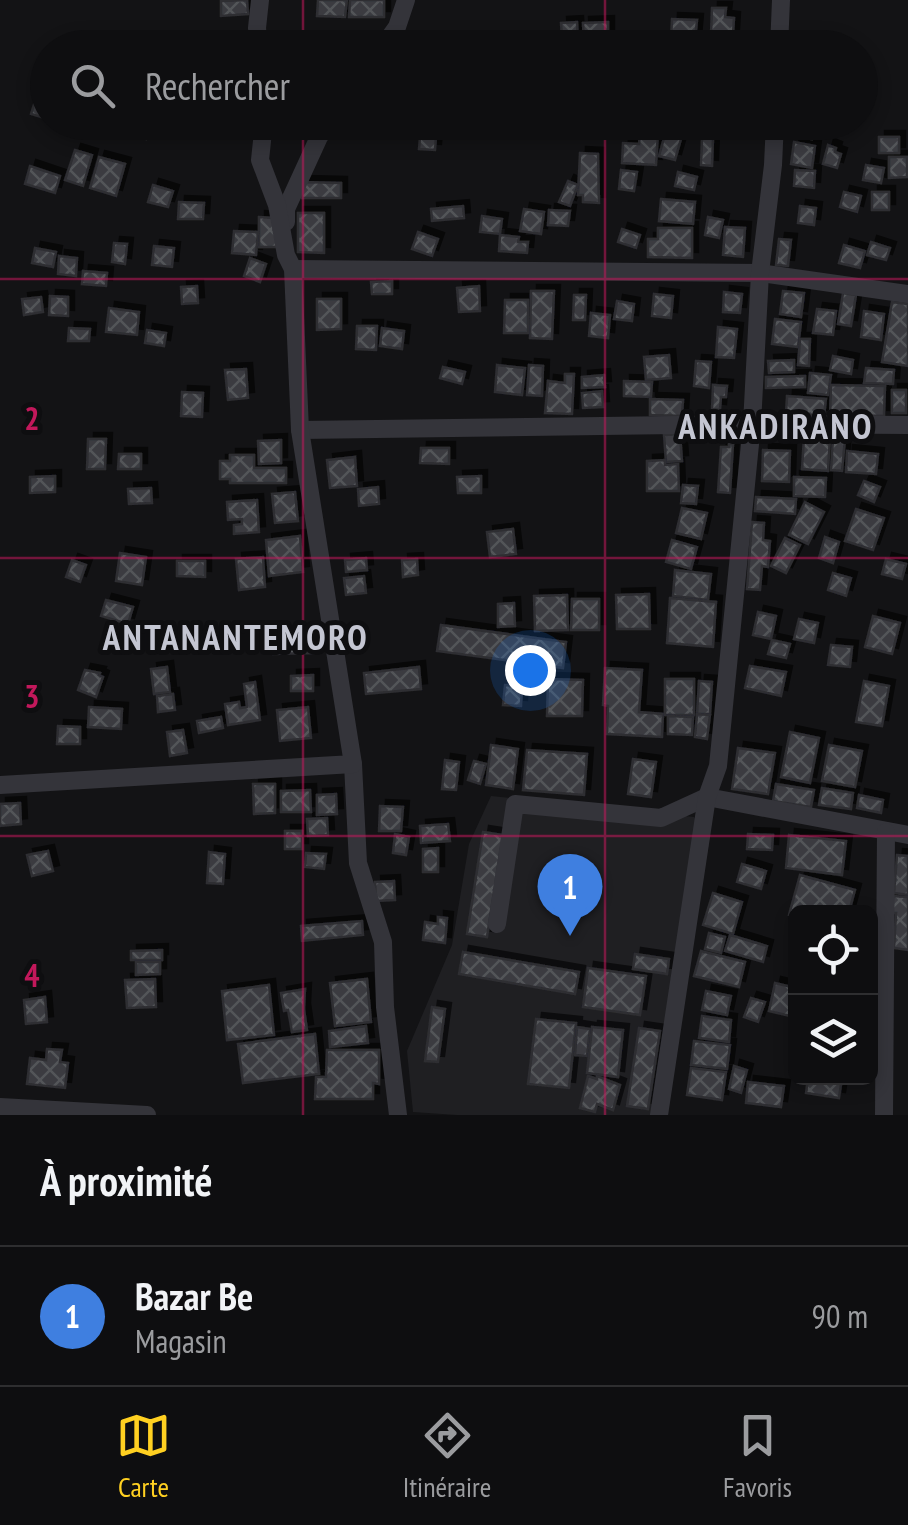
<!DOCTYPE html>
<html lang="fr">
<head>
<meta charset="utf-8">
<style>
  :root { --surface:#0e0e10; --page:#1c1c1e; --text:#f1f3f6; --muted:#9b9c9f; --line:#2e2e30; --accent:#ffd021 }
  body { margin:0; font-family:"PT Sans Narrow",sans-serif; background:var(--page); color:var(--text) }
  .controls { position:absolute; right:30px; bottom:30px; display:grid; overflow:hidden; border-radius:15px; box-shadow:0 5px 15px #0003 }
  .controls button { width:90px; height:90px; display:grid; place-items:center; padding:0; border:0; border-bottom:2px solid var(--line); background:var(--surface); color:var(--text); font:50px sans-serif }
  .you { position:absolute; left:530px; top:670px; width:35px; height:35px; margin:-25px; border:8px solid #fff; border-radius:50%; background:#1a73e8; box-shadow:0 0 0 15px #1a73e833 }
  .badge { display:grid; place-items:center; width:65px; height:65px; border-radius:50%; background:var(--accent); color:#fff; font-size:32px; font-weight:700 }
  .pin { position:absolute; translate:-50% -82px; filter:drop-shadow(0 2px 5px #0008) }
  .pin::after { content:''; position:absolute; top:52px; width:35px; height:30px; background:inherit; clip-path:polygon(0 0,100% 0,50% 100%) }
  .list { margin:0; padding:0; list-style:none }
  h2 { display:flex; justify-content:space-between; align-items:center; height:130px; margin:0; padding:0 40px; font-size:42px }
  h2 small { font-size:32px; font-weight:400; color:var(--muted) }
  .list li { display:grid; grid-template-columns:65px 1fr auto; gap:30px; align-items:center; box-sizing:border-box; height:140px; padding:0 40px; border-top:2px solid var(--line) }
  .list b { display:block; font-size:38px; white-space:nowrap }
  .list p { margin:0; font-size:32px; white-space:nowrap; color:var(--muted) }
  .list em { font-size:32px; font-style:normal; color:var(--muted) }
  .icon { flex:none; width:55px; height:55px; fill:none; stroke:currentColor; stroke-width:2; stroke-linecap:round; stroke-linejoin:round }
  .map { position:relative; flex:none; width:908px; height:1115px; overflow:hidden }
  .search { position:absolute; background:var(--surface); box-shadow:0 5px 15px #0003; left:30px; right:30px; top:30px; height:110px; display:flex; align-items:center; gap:25px; box-sizing:border-box; padding:0 35px; border-radius:55px; color:var(--muted); font-size:38px }
  .sheet { height:270px; background:var(--surface) }
  nav { display:flex; justify-content:space-around; align-items:center; box-sizing:border-box; height:140px; border-top:2px solid var(--line); background:var(--surface); font-size:28px; color:var(--muted) }
  nav a { display:grid; justify-items:center; gap:5px }
  nav .on { color:var(--accent) }
  .map>svg:first-child { display:block }
  .built { fill:#1f1f22 }
  .building { fill:url(#building-cross-hatch); stroke:#2d2d31; stroke-width:2.5; filter:url(#shadow) }
  .lines { fill:none; stroke-linecap:round; stroke-linejoin:round }
  .street { stroke:#34343a; stroke-width:18 }
  .grid { fill:none; stroke:#c2185b; stroke-width:2.5; stroke-opacity:0.55 }
  .labels { text-anchor:middle; dominant-baseline:central; stroke-width:10; stroke-linejoin:round; paint-order:stroke }
  .district-label { font-size:35px; font-weight:bold; letter-spacing:2.5px; fill:#c4c6d2; stroke:#0e0e10 }
  .grid-label { font-size:32px; text-anchor:middle; font-weight:bold; fill:#c2185b; stroke:#0e0e10; stroke-width:10; stroke-linejoin:round; paint-order:stroke }
</style>
</head>
<body>
<div class="map">
<svg width="908" height="1115" viewBox="0 0 908 1115">
  <defs>
    <pattern id="building-cross-hatch" width="8" height="8" patternUnits="userSpaceOnUse" patternTransform="scale(2.5)"><rect width="8" height="8" fill="#3a3b40"/><path d="M0 0l8 8M0 8l8-8" fill="none" stroke="#535459"/></pattern>
    <filter id="shadow"><feDropShadow dx="6" dy="-6" stdDeviation="0" flood-color="#0009"/></filter>
  </defs>
  <rect width="100%" height="100%" fill="#131315"/>
  <path class="built" d="M491,796L694,817L710,835L666,1115H457L413,1112L407,1051L452,945L469,844Z"/>
  <g class="building">
    <path d="M247,0L248,14L221,16V1Z"/>
    <path d="M318,0H347L345,17L317,16Z"/>
    <path d="M350,0H384V17H349Z"/>
    <path d="M712,8H726L725,17L734,18L733,35L711,33Z"/>
    <path d="M672,19L697,20L695,42L671,40Z"/>
    <path d="M577,22L578,40H562L561,23Z"/>
    <path d="M608,22V47L584,48L583,23Z"/>
    <path d="M706,37L737,38L736,48L705,47Z"/>
    <path d="M38,92L48,95V119L31,114Z"/>
    <path d="M119,122H155L146,139Z"/>
    <path d="M794,122L814,124L812,139L792,136Z"/>
    <path d="M421,124L437,125L435,150L419,149Z"/>
    <path d="M640,132L658,133L656,165L622,163L623,143L639,144Z"/>
    <path d="M665,134L681,139L675,160L659,156Z"/>
    <rect x="879" y="137" width="20" height="16"/>
    <path d="M702,138L713,139L712,166L701,165Z"/>
    <path d="M794,142L815,146L812,168L791,164Z"/>
    <path d="M828,145L836,148L835,152L841,154L837,168L823,164Z"/>
    <path d="M75,150L92,155L83,186L65,180Z"/>
    <path d="M580,153L598,154L599,203L583,202V195H578Z"/>
    <path d="M99,157L125,164L116,196L90,188Z"/>
    <path d="M889,157H907V177L889,178Z"/>
    <path d="M866,165L884,168L881,183L863,180Z"/>
    <path d="M30,166L60,176L55,193L25,184Z"/>
    <path d="M621,170L637,172L634,191L619,189Z"/>
    <path d="M795,170L815,171L814,188L794,186Z"/>
    <path d="M678,172L697,177L694,190L675,186Z"/>
    <path d="M568,181L578,185L570,206L559,202Z"/>
    <path d="M302,182L341,183V198H302Z"/>
    <path d="M153,185L173,191L168,207L148,202Z"/>
    <path d="M844,192L861,196L857,212L840,207Z"/>
    <rect x="872" y="192" width="17" height="18"/>
    <path d="M661,199L695,202L693,224L659,221Z"/>
    <path d="M179,202L204,203L203,219H178Z"/>
    <path d="M463,206L464,218L432,221L431,209Z"/>
    <path d="M800,206L816,208L814,225L798,223Z"/>
    <path d="M524,209L544,212L541,234L520,231Z"/>
    <path d="M549,210L570,211L568,226L548,225Z"/>
    <path d="M298,213H324V253L298,252Z"/>
    <path d="M482,216L502,219L500,234L480,232Z"/>
    <path d="M259,217L274,218L277,247H259Z"/>
    <path d="M708,217L723,220L719,238L705,235Z"/>
    <path d="M725,227L745,228L743,257L723,255Z"/>
    <path d="M658,228H692V258L648,257V239H658Z"/>
    <path d="M622,229L640,235L636,248L618,242Z"/>
    <path d="M234,231L258,232L256,255L232,253Z"/>
    <path d="M418,232L438,239L432,256L412,249Z"/>
    <path d="M500,235L519,237L518,242H528L527,253L499,251Z"/>
    <path d="M779,239L791,240L788,266L776,265Z"/>
    <path d="M871,242L890,248L886,260L867,255Z"/>
    <path d="M114,243L127,244L125,264L112,262Z"/>
    <path d="M844,245L865,251L860,268L839,263Z"/>
    <path d="M154,246L174,248L172,267L152,265Z"/>
    <path d="M35,248L56,252L53,267L32,263Z"/>
    <path d="M59,256L77,258L76,276L58,274Z"/>
    <path d="M250,258L266,264L260,282L244,276Z"/>
    <path d="M83,271L107,273L106,286L82,284Z"/>
    <path d="M392,281V294H372L371,282Z"/>
    <path d="M197,286L198,303L182,304L181,287Z"/>
    <path d="M479,286L480,311L459,312L457,288Z"/>
    <path d="M531,291H554L552,339L530,338Z"/>
    <path d="M783,291L804,293L801,317L780,314Z"/>
    <path d="M724,292L742,294L740,313L723,312Z"/>
    <path d="M843,293L856,295L851,326L838,324Z"/>
    <path d="M654,294L673,296L671,318L652,316Z"/>
    <path d="M574,295H586L585,320H573Z"/>
    <path d="M50,296L68,297V316L49,315Z"/>
    <path d="M41,297L43,312L24,315L22,299Z"/>
    <path d="M317,299H341V329L317,330Z"/>
    <path d="M505,300H528V333H504Z"/>
    <path d="M617,301L634,304L632,321L614,319Z"/>
    <path d="M892,302L908,304V366L882,362Z"/>
    <path d="M109,308L139,312L137,335L106,332Z"/>
    <path d="M817,309L836,311L833,335L813,333Z"/>
    <path d="M864,311L884,314L881,340L861,337Z"/>
    <path d="M591,313L610,315L608,338L589,336Z"/>
    <path d="M775,319L801,322L798,347L772,344Z"/>
    <path d="M357,326H377L376,350L356,349Z"/>
    <path d="M718,327L737,329L734,358L716,357Z"/>
    <path d="M69,328L90,329L89,341H68Z"/>
    <path d="M382,328L404,331L402,349L380,346Z"/>
    <path d="M147,330L166,333L164,346L145,343Z"/>
    <path d="M800,339H810L809,366L798,365Z"/>
    <path d="M669,355L671,378L646,380L644,357Z"/>
    <path d="M833,356L853,360L851,374L830,370Z"/>
    <path d="M794,360V372L769,373L768,361Z"/>
    <path d="M696,361L711,362L709,388L694,386Z"/>
    <path d="M497,365L525,368L522,395L495,392Z"/>
    <path d="M529,365L543,366L542,396L527,395Z"/>
    <path d="M443,367L465,372L462,384L440,378Z"/>
    <path d="M866,368L894,370L893,384L864,383Z"/>
    <path d="M246,369L248,398L228,400L225,370Z"/>
    <path d="M810,373L831,375L828,395L808,393Z"/>
    <path d="M565,374H574L572,414L545,413L548,381L565,383Z"/>
    <path d="M604,375L605,387L582,388V377Z"/>
    <path d="M805,376V387L766,388V377Z"/>
    <path d="M624,381L652,382L651,397L624,396Z"/>
    <path d="M713,385L727,386L726,397H721L720,410L712,409Z"/>
    <path d="M831,385L885,386L884,416L830,415Z"/>
    <rect x="892" y="390" width="14" height="23"/>
    <path d="M602,391L603,407L583,408L582,393Z"/>
    <path d="M182,392L203,393L202,417L181,416Z"/>
    <path d="M787,396L826,399L824,416L786,413Z"/>
    <path d="M650,399L683,400L682,416L650,415Z"/>
    <path d="M680,434L682,461L666,462L664,435Z"/>
    <path d="M804,436L830,438L828,471L802,469Z"/>
    <path d="M833,438L845,439L842,471L831,470Z"/>
    <path d="M88,439H106L105,469H87Z"/>
    <path d="M281,440V463L259,464L258,441Z"/>
    <path d="M729,444H733L730,493L718,492L721,447H729Z"/>
    <path d="M421,448H449V464L420,463Z"/>
    <path d="M763,450L790,451L789,482L762,481Z"/>
    <path d="M847,451L878,454L876,474L846,472Z"/>
    <path d="M119,454H141V469H118Z"/>
    <path d="M230,455H254V468H286V483H230V479H220V461H230Z"/>
    <path d="M355,457L357,486L330,488L327,460Z"/>
    <path d="M665,460V465L678,464L679,491H647V461Z"/>
    <path d="M55,476V492L30,493V477Z"/>
    <path d="M481,476V493H458L457,477Z"/>
    <path d="M794,477L826,478L825,497L794,496Z"/>
    <path d="M864,481L880,487L874,502L858,495Z"/>
    <path d="M683,485L698,486L696,504L681,503Z"/>
    <path d="M378,487L379,504L359,506L358,489Z"/>
    <path d="M151,488L152,503L129,504L128,489Z"/>
    <path d="M295,492L298,521L275,523L272,494Z"/>
    <path d="M756,497L796,499L795,514L755,511Z"/>
    <path d="M257,500L259,532L234,534V525L242,524V519L228,520L227,502Z"/>
    <path d="M805,502L824,512L808,544L789,535Z"/>
    <path d="M682,508L707,513L701,539L676,533Z"/>
    <path d="M856,509L884,518L873,550L845,541Z"/>
    <path d="M752,522L764,523L763,540L770,541L768,567L762,566L760,590L747,589Z"/>
    <path d="M513,529L516,554L490,557L487,532Z"/>
    <path d="M300,536L303,572L269,576L266,540Z"/>
    <path d="M825,537L839,542L833,563L819,558Z"/>
    <path d="M785,538L800,545L786,573L771,566Z"/>
    <path d="M672,540L697,547L691,569L666,562Z"/>
    <path d="M120,553L146,557L142,585L116,581Z"/>
    <path d="M263,557L265,587L239,590L236,559Z"/>
    <path d="M366,558L367,570L346,572L345,560Z"/>
    <path d="M417,559L418,575L403,577L402,560Z"/>
    <path d="M886,559L906,564L902,579L882,574Z"/>
    <path d="M72,560L86,565L80,582L66,577Z"/>
    <path d="M177,561H205V577L177,576Z"/>
    <path d="M675,570L711,574L708,600L673,596Z"/>
    <path d="M833,573L851,578L846,596L828,590Z"/>
    <path d="M364,576L366,593L346,595L344,578Z"/>
    <path d="M649,594L650,629H617L616,595Z"/>
    <path d="M567,595L568,630L535,631L534,596Z"/>
    <path d="M670,598L716,602L713,647L667,643Z"/>
    <path d="M572,599H599V630H571Z"/>
    <path d="M106,600L133,607L128,624L101,616Z"/>
    <path d="M514,603L515,626L498,627V604Z"/>
    <path d="M758,612L776,616L771,639L753,635Z"/>
    <path d="M873,616L900,623L892,654L865,647Z"/>
    <path d="M799,619L818,623L814,643L794,639Z"/>
    <path d="M441,625L566,642L563,668L437,651Z"/>
    <path d="M315,634V653L273,654L272,635Z"/>
    <path d="M772,640L790,644L786,658L768,654Z"/>
    <path d="M831,645L852,647L850,667L828,665Z"/>
    <path d="M750,666L786,672L781,696L745,688Z"/>
    <path d="M167,667L170,692L154,694L151,669Z"/>
    <path d="M419,667L421,689L366,694L364,673Z"/>
    <path d="M605,668L642,670L639,712L663,714L662,737L607,734L608,706L603,705Z"/>
    <path d="M85,670L100,673L99,675L103,677L96,697L78,690Z"/>
    <path d="M313,675V691H291V676Z"/>
    <path d="M548,679L583,680L582,716H547Z"/>
    <rect x="665" y="679" width="29" height="36"/>
    <path d="M699,681L712,682L710,714H697Z"/>
    <path d="M864,681L889,686L882,726L856,722Z"/>
    <path d="M255,682L260,720L228,725L225,704L239,702L240,708L247,707L244,684Z"/>
    <path d="M505,685L522,686L521,706L503,705Z"/>
    <path d="M173,694L175,710L158,712L157,696Z"/>
    <path d="M89,707L122,709L121,729L88,727Z"/>
    <path d="M308,707L311,738L280,741L277,710Z"/>
    <path d="M697,714L710,715L707,739L695,737Z"/>
    <path d="M668,716L693,717L692,735L668,734Z"/>
    <path d="M221,717L223,728L199,733L197,721Z"/>
    <path d="M58,726L80,727V744H57Z"/>
    <path d="M183,730L187,753L170,756L167,732Z"/>
    <path d="M790,732L819,738L810,783L781,777Z"/>
    <path d="M491,745L518,749L513,789L486,785Z"/>
    <path d="M829,745L862,751L855,787L822,781Z"/>
    <path d="M738,748L775,753L768,794L732,789Z"/>
    <path d="M527,750L587,754L584,795L523,790Z"/>
    <path d="M633,759L656,762L651,797L628,794Z"/>
    <path d="M445,760L459,762L456,790L442,789Z"/>
    <path d="M474,761L486,764L480,784L468,780Z"/>
    <path d="M253,784H275V813L254,814Z"/>
    <path d="M776,784L814,790L811,807L773,801Z"/>
    <path d="M822,788L853,793L851,809L819,805Z"/>
    <path d="M310,790L311,812H281V791Z"/>
    <path d="M336,794L337,814L317,815V795Z"/>
    <path d="M859,795L883,800L881,813L857,808Z"/>
    <path d="M20,803L21,824L0,826V804Z"/>
    <path d="M380,806L403,807L401,831H379Z"/>
    <path d="M327,818L328,835L308,836L307,819Z"/>
    <path d="M448,824L450,841L421,843L420,826Z"/>
    <rect x="285" y="831" width="17" height="18"/>
    <path d="M483,832L503,835L487,937L467,934Z"/>
    <path d="M395,834L409,837L406,855L393,853Z"/>
    <path d="M748,834L773,835L772,850L747,849Z"/>
    <path d="M789,835L846,841L842,875L786,868Z"/>
    <path d="M438,848V872H423V849Z"/>
    <path d="M48,851L53,871L32,876L27,855Z"/>
    <path d="M209,852L225,854L223,884L207,883Z"/>
    <path d="M306,853L326,854L324,869L305,867Z"/>
    <path d="M897,855L908,856V895L894,893Z"/>
    <path d="M742,864L766,871L761,889L737,882Z"/>
    <path d="M800,875L855,890L849,912H796V917L789,915Z"/>
    <path d="M394,881L395,900L376,901L375,882Z"/>
    <path d="M713,893L742,902L733,934L703,925Z"/>
    <path d="M893,896L908,897V950L894,948L896,913H892Z"/>
    <path d="M438,917L447,918L445,943L423,940L425,922L438,924Z"/>
    <path d="M362,921L363,935L302,941L301,926Z"/>
    <path d="M709,933L725,937L721,953L705,949Z"/>
    <path d="M730,935L767,946L763,962L725,951Z"/>
    <path d="M162,950V960H131V951Z"/>
    <path d="M701,951L745,962L739,987L694,976Z"/>
    <path d="M463,952L579,972L575,994L459,974Z"/>
    <path d="M635,954L669,959L667,974L633,969Z"/>
    <path d="M136,962H160V974L136,975Z"/>
    <path d="M588,968L646,976L640,1015L583,1007Z"/>
    <path d="M155,979L156,1007L127,1008L125,980Z"/>
    <path d="M367,979L371,1022L335,1026L330,983Z"/>
    <path d="M775,983L796,988L794,1017L769,1011Z"/>
    <path d="M269,985L274,1035L227,1040L222,991Z"/>
    <path d="M305,989L304,1009L307,1030L292,1032L288,1010L284,1011L281,993Z"/>
    <path d="M706,991L731,996L727,1015L702,1010Z"/>
    <path d="M45,997L47,1022L26,1024L24,1000Z"/>
    <path d="M751,998L765,1002L758,1022L744,1017Z"/>
    <path d="M432,1007L445,1009L438,1062L425,1061Z"/>
    <path d="M702,1016L731,1020L729,1042L699,1038Z"/>
    <path d="M536,1019L576,1023L569,1088L528,1084Z"/>
    <path d="M366,1026L368,1043L330,1047L329,1031Z"/>
    <path d="M577,1027L590,1029L587,1056L575,1055Z"/>
    <path d="M592,1027L623,1030L618,1077L587,1073Z"/>
    <path d="M639,1028L660,1031L648,1109L627,1106Z"/>
    <path d="M315,1034L319,1074L243,1083L238,1044Z"/>
    <path d="M694,1041L730,1045L727,1069L691,1065Z"/>
    <path d="M47,1049L62,1050L60,1062L68,1063L65,1088L27,1084L30,1058L46,1060Z"/>
    <path d="M327,1050H379V1084L373,1083V1099H315L316,1077H326Z"/>
    <path d="M734,1066L747,1070L741,1093L729,1089Z"/>
    <path d="M691,1068L726,1072L722,1100L687,1095Z"/>
    <path d="M588,1076L597,1079V1076L620,1085L613,1110L597,1104L595,1112L580,1108Z"/>
    <path d="M808,1078H842L839,1098L806,1093Z"/>
    <path d="M748,1082L784,1086L781,1107L746,1103Z"/>
  </g>
  <g class="lines">
    <g class="street">
      <path d="M259,48L257,28L260,0"/>
      <path d="M382,48L397,27L406,0"/>
      <path d="M779,48L781,0"/>
      <path d="M286,222V209L319,137L329,122"/>
      <path d="M293,269L760,273L908,294"/>
      <path d="M300,430L752,424L908,425"/>
      <path d="M353,764L358,863L383,942L385,1007L398,1115"/>
      <path d="M0,785L353,764L300,430L293,269L286,255L277,205L260,160L264,122"/>
      <path d="M497,924L515,804L661,818L707,797L908,835"/>
      <path d="M0,1107L147,1115"/>
      <path d="M659,1115L707,797L718,766L752,424L760,273L773,165L775,122"/>
      <path d="M884,1115L886,832"/>
    </g>
  </g>
  <path class="grid" d="M303,0V48M605,0V48M303,122V1115M605,122V1115M0,279H908M0,558H908M0,836H908"/>
  <g class="labels">
    <g class="district-label">
      <text x="776" y="426">ANKADIRANO</text>
      <text x="236" y="637">ANTANANTEMORO</text>
    </g>
  </g>
  <g class="grid-label">
    <text x="32" y="430">2</text>
    <text x="32" y="708">3</text>
    <text x="32" y="987">4</text>
  </g>
</svg>
<div class="controls">
<button><svg class="icon" aria-label="locate" viewBox="0 0 24 24"><circle cx="12" cy="12" r="6"/><path d="M12 2v4M12 18v4M2 12h4M18 12h4"/></svg></button>
<button><svg class="icon" aria-label="layers" viewBox="0 0 24 24"><path d="M12 4l9 5-9 5-9-5zM3 14l9 5 9-5"/></svg></button>
</div>
<div class="you"></div>
<div class="pin badge" style="left:570px;top:936px;background:#3f7fe0">1</div>
<div class="search"><svg class="icon" aria-label="search" viewBox="0 0 24 24"><circle cx="10" cy="10" r="6"/><path d="M15 15l6 6"/></svg>Rechercher</div>
</div>
<section class="sheet">
<h2>À proximité<small></small></h2>
<ul class="list">
<li><span class="badge" style="background:#3f7fe0">1</span><div><b>Bazar Be</b><p>Magasin</p></div><em>90 m</em></li>
</ul>
</section>
<nav>
<a class="on"><svg class="icon" aria-label="map" viewBox="0 0 24 24"><path d="M3 6l6-2 6 2 6-2v14l-6 2-6-2-6 2zM9 4v14M15 6v14"/></svg>Carte</a>
<a><svg class="icon" aria-label="directions" viewBox="0 0 24 24"><path d="M12 3l9 9-9 9-9-9zM9 14v-3h6M13 9l2 2-2 2"/></svg>Itinéraire</a>
<a><svg class="icon" aria-label="saved" viewBox="0 0 24 24"><path d="M7 4h10v16l-5-4-5 4z"/></svg>Favoris</a>
</nav>
</body>
</html>
